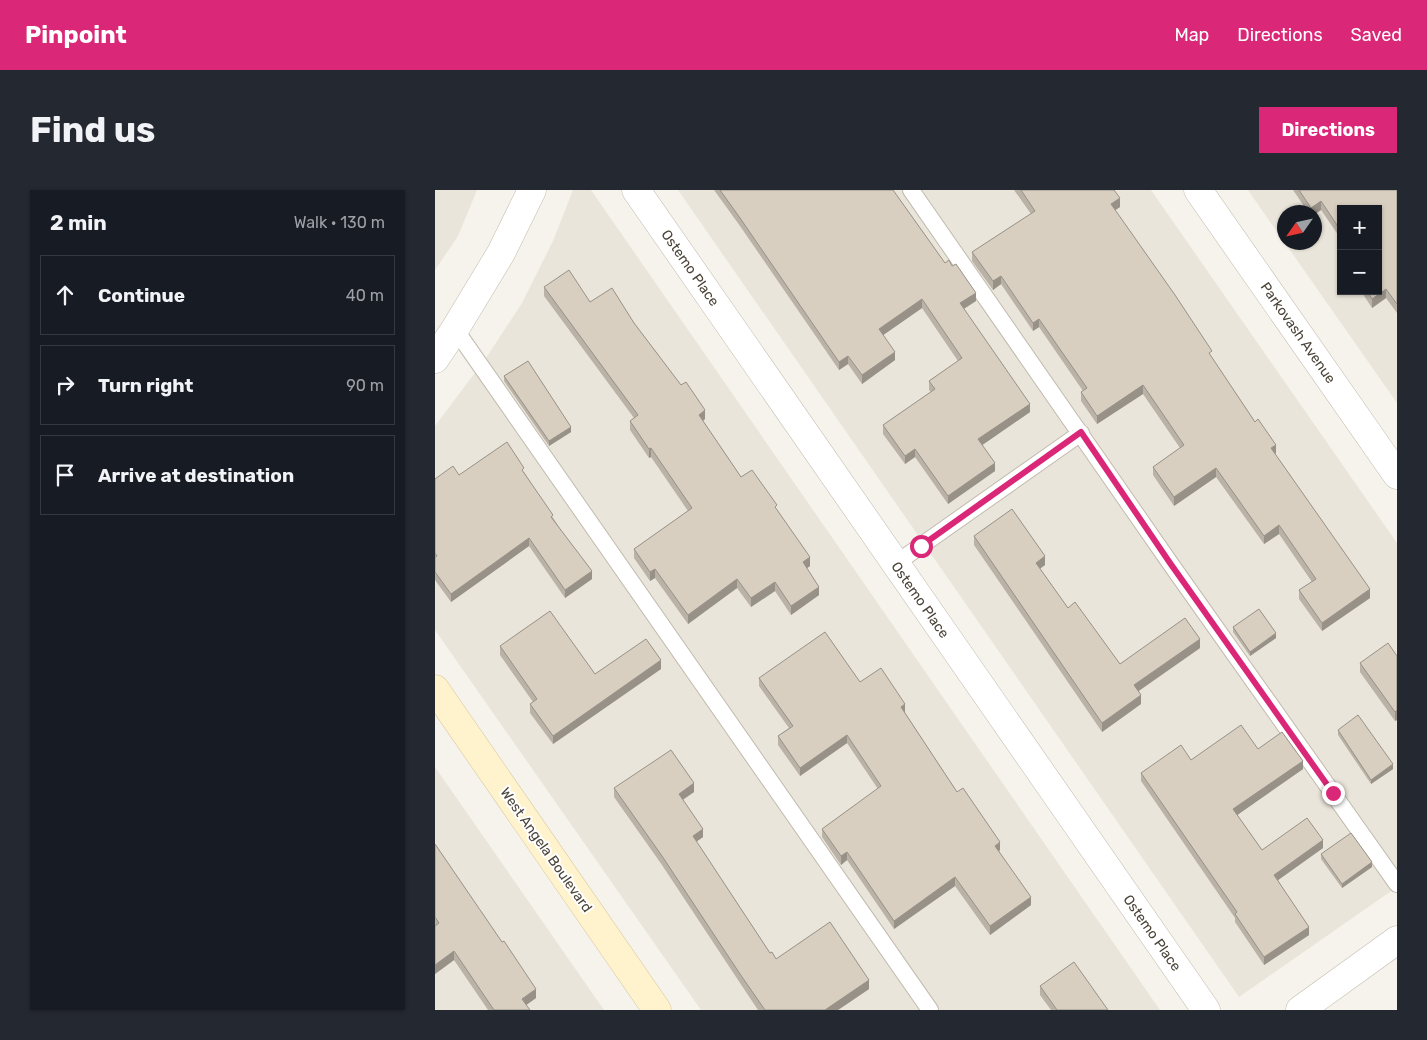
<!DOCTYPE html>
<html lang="en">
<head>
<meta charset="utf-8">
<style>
  :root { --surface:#171b24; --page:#242831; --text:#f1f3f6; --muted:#9ea1a6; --line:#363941; --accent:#db2777 }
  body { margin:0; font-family:Rubik,sans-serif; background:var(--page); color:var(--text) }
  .controls { position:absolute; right:15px; top:15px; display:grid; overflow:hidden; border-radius:0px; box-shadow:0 1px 4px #0004 }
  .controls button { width:45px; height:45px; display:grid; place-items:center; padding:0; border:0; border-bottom:1px solid var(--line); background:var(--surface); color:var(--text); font:25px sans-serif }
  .compass { position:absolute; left:842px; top:15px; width:45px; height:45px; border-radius:50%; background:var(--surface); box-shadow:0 1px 4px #0004; rotate:236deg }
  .stop { position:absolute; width:15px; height:15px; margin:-11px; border:4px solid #db2777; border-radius:50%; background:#fff }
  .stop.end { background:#db2777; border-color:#fff; box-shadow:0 1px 5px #0008 }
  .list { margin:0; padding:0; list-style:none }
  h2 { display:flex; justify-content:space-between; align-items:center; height:65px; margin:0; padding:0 20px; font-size:21px }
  h2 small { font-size:16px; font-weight:400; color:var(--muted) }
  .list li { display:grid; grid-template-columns:32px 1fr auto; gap:15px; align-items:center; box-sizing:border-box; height:80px; margin:0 10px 10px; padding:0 10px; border:1px solid var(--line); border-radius:0px }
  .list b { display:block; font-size:19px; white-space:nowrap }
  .list em { font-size:16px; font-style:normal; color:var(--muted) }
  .icon { flex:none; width:28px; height:28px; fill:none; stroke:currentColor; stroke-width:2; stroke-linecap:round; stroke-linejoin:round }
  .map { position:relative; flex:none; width:962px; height:820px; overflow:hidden; border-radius:0px }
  header { display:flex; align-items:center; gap:30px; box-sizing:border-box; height:70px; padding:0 25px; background:var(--accent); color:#fff }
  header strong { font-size:24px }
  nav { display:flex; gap:28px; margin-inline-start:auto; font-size:18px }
  .intro { display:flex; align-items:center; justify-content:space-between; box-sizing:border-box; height:120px; padding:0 30px }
  h1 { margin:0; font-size:35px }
  .button { padding:12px 22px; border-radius:0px; background:var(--accent); color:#fff; font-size:18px; font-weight:700 }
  main { display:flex; gap:30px; padding:0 30px }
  aside { flex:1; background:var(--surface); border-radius:0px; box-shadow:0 1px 4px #0004 }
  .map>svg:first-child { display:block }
  .residential { fill:#eae5da; fill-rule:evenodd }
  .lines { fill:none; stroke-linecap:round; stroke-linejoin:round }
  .lane-casing { stroke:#c2bbae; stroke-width:18 }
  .street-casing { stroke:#c2bbae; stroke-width:29 }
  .secondary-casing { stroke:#d6c79b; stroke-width:29 }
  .lane { stroke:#fff; stroke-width:16 }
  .street { stroke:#fff; stroke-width:28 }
  .secondary { stroke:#fff3cd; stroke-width:28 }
  .wall { fill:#bab2a6 }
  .shaded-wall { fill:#979187 }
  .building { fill:#d8cfc1; stroke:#979187 }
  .route { stroke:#db2777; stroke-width:6 }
  .labels { text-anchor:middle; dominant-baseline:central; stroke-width:4; stroke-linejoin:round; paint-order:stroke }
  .street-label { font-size:14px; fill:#4b4439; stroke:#fff }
</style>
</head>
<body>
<header>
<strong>Pinpoint</strong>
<nav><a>Map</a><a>Directions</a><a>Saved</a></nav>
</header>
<div class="intro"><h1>Find us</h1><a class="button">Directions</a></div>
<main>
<aside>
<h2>2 min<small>Walk · 130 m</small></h2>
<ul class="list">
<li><svg class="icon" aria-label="ahead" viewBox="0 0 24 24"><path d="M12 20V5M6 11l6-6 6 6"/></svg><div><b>Continue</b></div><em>40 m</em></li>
<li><svg class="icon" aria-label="right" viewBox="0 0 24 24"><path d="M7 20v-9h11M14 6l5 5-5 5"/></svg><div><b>Turn right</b></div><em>90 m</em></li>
<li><svg class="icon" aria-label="arrive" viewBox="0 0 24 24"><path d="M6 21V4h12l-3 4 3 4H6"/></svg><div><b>Arrive at destination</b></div></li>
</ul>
</aside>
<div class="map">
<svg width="962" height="820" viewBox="0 0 962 820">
  <rect width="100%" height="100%" fill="#f6f3ec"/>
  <g class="residential">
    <path d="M0,0H42L23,46L0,80Z"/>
    <path d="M138,0H156L725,820H266L0,440V236L51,168L87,113L118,51Z"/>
    <path d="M243,0H716L962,353V697L804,807Z"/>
    <path d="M813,0H962V213L850,53L879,52V22H849V52ZM906,19H943V101H906Z"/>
    <path d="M0,577L169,820H0Z"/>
  </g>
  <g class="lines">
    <g class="lane-casing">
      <g id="lane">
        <path d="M476,0L735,373L962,694"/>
        <path d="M20,139L495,820"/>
        <path d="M460,374L646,243"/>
      </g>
    </g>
    <g class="street-casing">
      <g id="street">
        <path d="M201,0L771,820"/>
        <path d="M763,0L962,285"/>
        <path d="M0,169L20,139L66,63L97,0"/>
        <path d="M865,820L962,750"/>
      </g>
    </g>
    <g class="secondary-casing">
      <path id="secondary" d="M0,499L222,820"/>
    </g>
    <use href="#lane" class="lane"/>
    <use href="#street" class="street"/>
    <use href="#secondary" class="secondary"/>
  </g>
  <g class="wall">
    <path d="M279,0H458L510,73L541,111L529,119L595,222L547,255L560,281L513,314L480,267L470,274L448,244V235L496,202L494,200V191L523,171L487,118L448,145L460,170L427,194L413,174L404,180L305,36Z"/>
    <path d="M579,0H679L685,17L680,20L777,168L841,263L840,264L935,408L887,441L864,409V400L877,392L844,344L829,354L781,287L739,316L718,285V277L745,258L708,204L662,234L646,211V202L648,201L604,137L598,141L566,94L558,100L537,71V62L596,24Z"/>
    <path d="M858,0H962V123L951,108L937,118L926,101H943L906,19V49L886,20L880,24V22H873Z"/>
    <path d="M109,97L155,112L199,133L270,229L268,231L306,287L342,320L375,376L372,378L384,405L356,425L340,401L316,417L302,398L253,434L220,388L215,391L199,368V359L253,321L216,267L214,268L195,240V231L199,228L109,106Z"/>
    <path d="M69,186L136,242L114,256L69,191Z"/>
    <path d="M89,282L157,389L130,408L94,356L16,412L0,390V289L24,285Z"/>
    <path d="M539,346L610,375L605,379L633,418L685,474L765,458L704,501L706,514L667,542L539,355Z"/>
    <path d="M798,437L841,448L815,466L798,442Z"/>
    <path d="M65,456L160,484L226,479L118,554L95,523V514L98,512L65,465Z"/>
    <path d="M962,466V530L960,531L925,482V473Z"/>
    <path d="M324,488L425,492L470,522V523L522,602L565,660L564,661L596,715L555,745L520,696L459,739L412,670L406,675L387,647V639L443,599L412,553L365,586L343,555V546L354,538L324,496Z"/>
    <path d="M903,540L958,579L936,594L903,545Z"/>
    <path d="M823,559L868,579L802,625L827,660L888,658L843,690L874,745L829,775L800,732V728L706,591V583L756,570Z"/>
    <path d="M179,598L259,602L248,610L268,647L261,652L335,763L341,769L434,799L403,820H323L305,793L227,675L179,607Z"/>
    <path d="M0,654L101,808L91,815L95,820H53L19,770L0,784Z"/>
    <path d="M886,664L937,677L907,698L886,669Z"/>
    <path d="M605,796L673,820H616L605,805Z"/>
  </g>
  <g class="shaded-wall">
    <path d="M685,8V17L676,23V14Z"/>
    <path d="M886,11V20L880,24V22H876V18Z"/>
    <path d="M566,86V94L558,100V91Z"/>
    <path d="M951,99V108L937,118V109Z"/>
    <path d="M541,103V111L525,121V113Z"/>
    <path d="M487,109V118L444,148V139Z"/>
    <path d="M604,129V137L598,141V133Z"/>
    <path d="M460,162V170L427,194V185Z"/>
    <path d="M413,166V174L404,180V172Z"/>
    <path d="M708,195V204L662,234V226Z"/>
    <path d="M595,214V222L543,258V249Z"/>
    <path d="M270,220V229L264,233V225Z"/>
    <path d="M136,237V242L114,256V251Z"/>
    <path d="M841,255V263L836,267V258Z"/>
    <path d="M216,258V267L214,268V259Z"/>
    <path d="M480,259V267L470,274V266Z"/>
    <path d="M560,273V281L513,314V306Z"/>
    <path d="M781,278V287L739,316V307Z"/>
    <path d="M844,335V344L829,354V346Z"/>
    <path d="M94,348V356L16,412V404Z"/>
    <path d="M610,366V375L601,381V373Z"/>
    <path d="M375,367V376L368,381V372Z"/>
    <path d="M220,379V388L215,391V382Z"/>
    <path d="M157,381V389L130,408V400Z"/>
    <path d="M302,389V398L253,434V425Z"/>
    <path d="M340,392V401L316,417V408Z"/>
    <path d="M384,397V405L356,425V416Z"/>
    <path d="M935,399V408L887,441V433Z"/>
    <path d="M841,443V448L815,466V462Z"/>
    <path d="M765,449V458L699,504V495Z"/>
    <path d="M226,470V479L118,554V546Z"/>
    <path d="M706,505V514L667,542V533Z"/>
    <path d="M470,514V522L466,525V517Z"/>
    <path d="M962,520V530L960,531V522Z"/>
    <path d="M412,545V553L365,586V578Z"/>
    <path d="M868,571V579L798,628V619Z"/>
    <path d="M958,574V579L936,594V590Z"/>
    <path d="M259,593V602L244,612V604Z"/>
    <path d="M268,639V647L258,654V646Z"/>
    <path d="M888,650V658L839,693V685Z"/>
    <path d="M565,652V660L560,664V656Z"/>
    <path d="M412,662V670L406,675V666Z"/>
    <path d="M937,672V677L907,698V694Z"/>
    <path d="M520,687V696L459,739V731Z"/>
    <path d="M596,707V715L555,745V736Z"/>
    <path d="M874,737V745L829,775V767Z"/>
    <path d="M19,761V770L0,784V775Z"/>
    <path d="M434,790V799L403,820H390Z"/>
    <path d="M101,799V808L87,818V809Z"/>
  </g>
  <g class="building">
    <path d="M285,0H458L510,73L514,70L517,76L521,74L541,103L525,113L595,214L543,249L560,273L513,306L480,259L470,266L448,235L500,199L494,191L527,168L487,109L444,139L460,162L427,185L413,166L404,172L305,28Z"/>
    <path d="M586,0H679L685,8L676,14L740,105L777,161L774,163L820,232L823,229L841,255L836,258L935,399L887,433L864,400L881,389L844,335L829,346L781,278L739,307L718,277L749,255L708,195L662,226L646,202L652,198L604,129L598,133L566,86L558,91L537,62L600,21Z"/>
    <path d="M864,0H962V114L951,99L937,109L932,101H943V19H906V41L886,11L876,18Z"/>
    <path d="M134,80L155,112L177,98L199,133L246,195L251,192L270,220L264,225L306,287L317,280L342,315L340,317L375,367L368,372L384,397L356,416L340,392L316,408L302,389L253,425L220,379L215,382L199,359L257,318L216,258L214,259L195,231L203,225L109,97Z"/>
    <path d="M93,171L136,237L114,251L69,186Z"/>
    <path d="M72,252L89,278L87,280L118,325L116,327L157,381L130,400L94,348L16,404L0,382V367L2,366L0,363V289L18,276L24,285Z"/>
    <path d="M577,319L610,366L601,373L633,418L640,412L685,474L750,428L765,449L699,495L706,505L667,533L539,346Z"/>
    <path d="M824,419L841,443L815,462L798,437Z"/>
    <path d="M115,421L160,484L211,449L226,470L118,546L95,514L102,509L65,456Z"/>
    <path d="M390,442L425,492L446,478L470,514L466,517L522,602L528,598L565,652L560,656L596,707L555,736L520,687L459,731L412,662L406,666L387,639L446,596L412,545L365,578L343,546L358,536L324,488Z"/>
    <path d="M953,453L962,466V520L960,522L925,473Z"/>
    <path d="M923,525L958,574L936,590L903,540Z"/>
    <path d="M806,535L823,559L847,542L868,571L798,619L827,660L872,628L888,650L839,685L874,737L829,767L800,724L802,722L706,583L746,555L756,570Z"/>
    <path d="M236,560L259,593L244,604L268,639L258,646L335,763L337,762L341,769L395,732L434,790L390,820H330L305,784L227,666L179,598Z"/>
    <path d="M916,643L937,672L907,694L886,664Z"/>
    <path d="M0,654L67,752L69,751L101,799L87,809L95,820H59L19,761L0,775V736L4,733L0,727Z"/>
    <path d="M639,772L673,820H622L605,796Z"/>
  </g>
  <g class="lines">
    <path class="route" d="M486,356L646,242L735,373L898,603"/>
  </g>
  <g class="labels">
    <g class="street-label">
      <text transform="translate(255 78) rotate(55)">Ostemo Place</text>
      <text transform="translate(863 143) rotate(55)">Parkovash Avenue</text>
      <text transform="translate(485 410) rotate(55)">Ostemo Place</text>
      <text transform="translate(111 660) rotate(55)">West Angela Boulevard</text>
      <text transform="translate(717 743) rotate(55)">Ostemo Place</text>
    </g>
  </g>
</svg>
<div class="controls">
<button>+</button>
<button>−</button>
</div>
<svg class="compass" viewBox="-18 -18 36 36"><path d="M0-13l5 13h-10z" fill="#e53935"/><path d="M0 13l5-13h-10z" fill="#9ea1a6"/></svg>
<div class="stop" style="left:486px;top:356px"></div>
<div class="stop end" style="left:898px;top:603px"></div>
</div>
</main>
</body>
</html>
